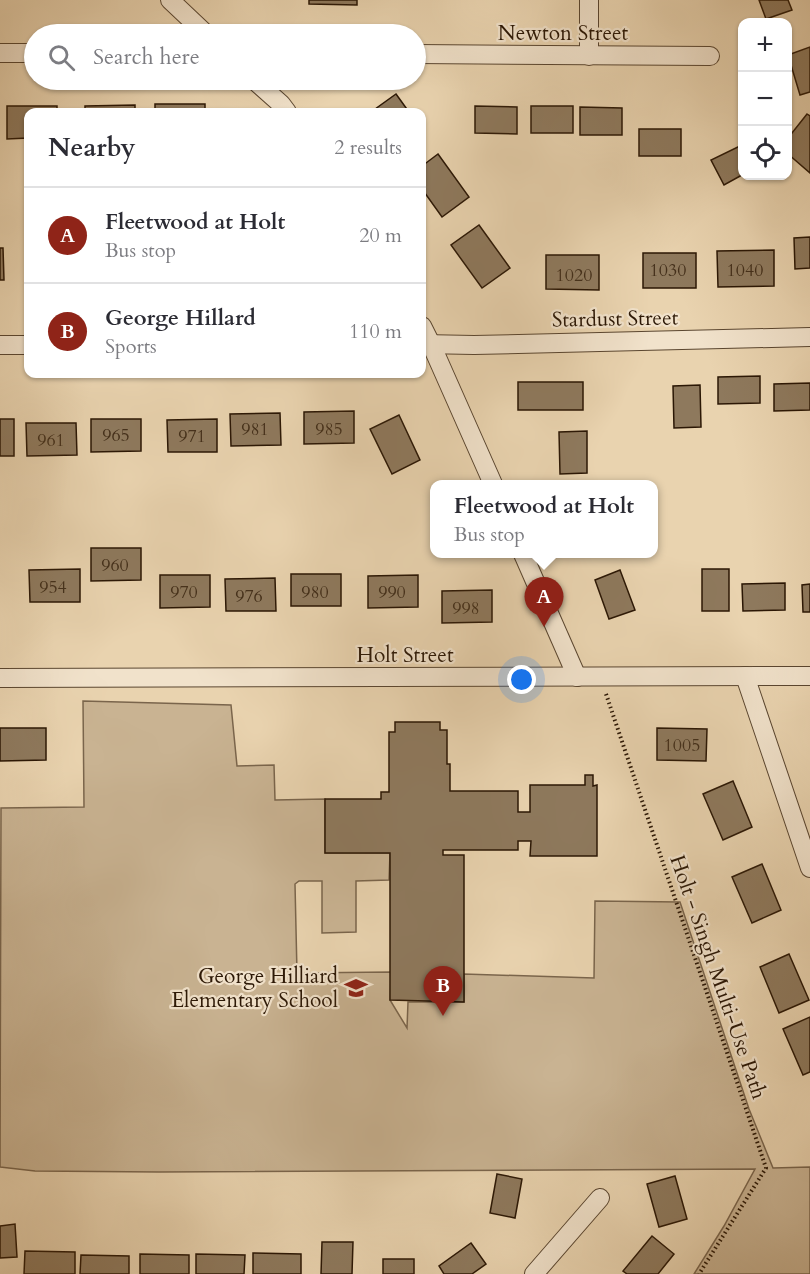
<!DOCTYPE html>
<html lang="en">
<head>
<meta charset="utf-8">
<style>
  :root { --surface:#fff; --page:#f2f2f3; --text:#2b2b33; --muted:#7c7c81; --line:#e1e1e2; --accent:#8f2418 }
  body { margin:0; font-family:Cardo,serif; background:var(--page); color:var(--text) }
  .controls { position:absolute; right:18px; top:18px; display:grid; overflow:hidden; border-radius:12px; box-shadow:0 2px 4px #0004 }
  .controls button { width:54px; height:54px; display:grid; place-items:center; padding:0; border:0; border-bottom:2px solid var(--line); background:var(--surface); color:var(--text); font:30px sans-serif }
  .you { position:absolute; left:522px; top:680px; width:21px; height:21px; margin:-15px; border:4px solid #fff; border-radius:50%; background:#1a73e8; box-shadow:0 0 0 9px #1a73e833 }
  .badge { display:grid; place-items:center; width:39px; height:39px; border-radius:50%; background:var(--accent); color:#fff; font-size:20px; font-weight:700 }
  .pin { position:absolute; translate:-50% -50px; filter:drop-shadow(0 2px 3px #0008) }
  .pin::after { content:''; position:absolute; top:32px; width:21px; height:18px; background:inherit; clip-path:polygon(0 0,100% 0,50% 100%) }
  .popup { position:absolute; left:430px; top:480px; width:228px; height:78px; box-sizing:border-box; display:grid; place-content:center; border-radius:12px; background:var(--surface); filter:drop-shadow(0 2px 4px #0005); font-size:20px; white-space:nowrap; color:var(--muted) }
  .popup b { font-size:22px; color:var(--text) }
  .popup::after { content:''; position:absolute; left:50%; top:100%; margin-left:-12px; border:12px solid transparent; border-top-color:var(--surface) }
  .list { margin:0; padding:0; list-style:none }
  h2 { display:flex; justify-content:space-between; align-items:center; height:78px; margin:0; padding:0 24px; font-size:26px }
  h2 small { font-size:20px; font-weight:400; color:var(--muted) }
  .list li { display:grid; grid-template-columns:39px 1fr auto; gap:18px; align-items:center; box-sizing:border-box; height:96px; padding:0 24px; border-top:2px solid var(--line) }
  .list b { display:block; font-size:22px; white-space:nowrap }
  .list p { margin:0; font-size:20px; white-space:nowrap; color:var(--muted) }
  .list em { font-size:20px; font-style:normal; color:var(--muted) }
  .icon { flex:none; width:33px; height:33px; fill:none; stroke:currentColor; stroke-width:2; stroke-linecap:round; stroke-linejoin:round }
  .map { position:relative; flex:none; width:810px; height:1274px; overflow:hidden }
  .search { position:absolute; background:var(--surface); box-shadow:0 2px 4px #0004; left:24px; top:24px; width:402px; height:66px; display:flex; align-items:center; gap:15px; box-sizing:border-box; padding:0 21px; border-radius:33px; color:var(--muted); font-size:22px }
  .panel { position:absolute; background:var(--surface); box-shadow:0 2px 4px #0004; left:24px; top:108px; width:402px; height:270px; border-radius:12px }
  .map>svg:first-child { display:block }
  .green { fill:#c9b392; stroke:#7a654c; stroke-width:1.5 }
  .building { fill:#8e795d; stroke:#2b1705; stroke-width:1.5 }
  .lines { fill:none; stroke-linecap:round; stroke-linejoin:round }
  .street-casing { stroke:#5a4630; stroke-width:20 }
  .path { stroke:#2b1705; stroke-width:4; stroke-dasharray:1.5 3; stroke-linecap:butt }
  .street { stroke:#f1e2cb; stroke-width:18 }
  .labels { text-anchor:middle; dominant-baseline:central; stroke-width:4.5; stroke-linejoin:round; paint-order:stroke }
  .number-label { font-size:18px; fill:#44301b }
  .street-label { font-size:21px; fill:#2b1705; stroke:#f1e2cb }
  .poi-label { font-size:21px; fill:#2b1705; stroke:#f1e2cb; text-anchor:end }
</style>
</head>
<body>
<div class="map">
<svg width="810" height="1274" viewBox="0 0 810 1274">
  <rect width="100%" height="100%" fill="#e9d3af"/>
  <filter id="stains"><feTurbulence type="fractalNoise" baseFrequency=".00333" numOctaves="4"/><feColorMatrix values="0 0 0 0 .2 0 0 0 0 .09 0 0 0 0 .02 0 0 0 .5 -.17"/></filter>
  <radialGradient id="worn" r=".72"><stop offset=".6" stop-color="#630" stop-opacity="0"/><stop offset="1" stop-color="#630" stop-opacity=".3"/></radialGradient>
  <path class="green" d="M83,701L231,705L237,766L274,765L275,800L325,799V853H390L389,880L356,881V932L322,933V881H299L295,884L297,973L391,972L390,1000L407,1028L408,1002H464V974L594,978L595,901L680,902L749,1109L773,1168L810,1167V1274H694L724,1226L755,1169L159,1172L35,1171L0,1167L1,808L84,807Z"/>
  <g class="building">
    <path d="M309,0H357V5L309,4Z"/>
    <path d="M759,0H788L792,10L766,19Z"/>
    <path d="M810,47V92L800,95L788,55Z"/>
    <path d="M396,94L409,112H371Z"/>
    <rect x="155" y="104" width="50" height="8"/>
    <path d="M135,105V112H85V106Z"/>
    <path d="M7,106H57V112H28V138L7,139Z"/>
    <path d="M475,106L517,107V134L475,133Z"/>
    <rect x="531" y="106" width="42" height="27"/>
    <path d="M580,107L622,108V135H580Z"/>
    <path d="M807,114L810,116V173L788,154V138Z"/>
    <rect x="639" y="129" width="42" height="27"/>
    <path d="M742,145V175L724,185L711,160Z"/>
    <path d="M438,154L469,197L442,217L422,189V166Z"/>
    <path d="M479,225L510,268L482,288L451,245Z"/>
    <path d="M810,237V268L795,269L794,238Z"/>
    <path d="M0,248H3L4,280H0Z"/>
    <path d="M774,250V286L718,287L717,251Z"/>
    <rect x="643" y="253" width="53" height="35"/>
    <path d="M546,255H599V290L546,289Z"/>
    <path d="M760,376V403L718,404V377Z"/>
    <rect x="518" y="382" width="65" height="28"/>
    <path d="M810,383V410L774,411V384Z"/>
    <path d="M700,385L701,427L674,428L673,386Z"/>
    <path d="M354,411V443L304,444V412Z"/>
    <path d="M280,413L281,445L231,446L230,414Z"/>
    <path d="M399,415L420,460L392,474L370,429Z"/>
    <rect x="0" y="419" width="14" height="37"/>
    <path d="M91,419H141V451L91,452Z"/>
    <path d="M217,419V452H168L167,420Z"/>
    <path d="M26,423H76L77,455L27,456Z"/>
    <path d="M587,431V473L560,474L559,432Z"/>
    <path d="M91,548H141V580L91,581Z"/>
    <path d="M80,569V602H30L29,570Z"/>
    <rect x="702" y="569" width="27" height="42"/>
    <path d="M620,570L635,610L609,619L595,580Z"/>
    <rect x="291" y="574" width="50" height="32"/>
    <path d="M160,575H210V607L160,608Z"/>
    <path d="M418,575V607L368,608V576Z"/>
    <path d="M275,578L276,611H226L225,579Z"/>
    <path d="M785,583V610L743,611L742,584Z"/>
    <path d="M810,584V612H803L802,585Z"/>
    <path d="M492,590V622L442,623V591Z"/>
    <path d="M395,722H440V730H447V764H450V791H518V812H530V785H585V775H593V786L597,785V856H530L531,841H518V850H443V855H464V1002L390,1000V853H325V799H381V792H389V732H395Z"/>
    <path d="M0,728H46V760L0,761Z"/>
    <path d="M657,728L707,729L706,761L657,760Z"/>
    <path d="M733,781L752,827L723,840L703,794Z"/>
    <path d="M762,864L781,910L752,923L732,877Z"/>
    <path d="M789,954L809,1000L779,1013L760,967Z"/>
    <path d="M810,1017V1072L803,1075L783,1029Z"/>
    <path d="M497,1174L522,1179L515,1218L490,1213Z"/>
    <path d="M675,1176L687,1219L659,1227L647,1184Z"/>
    <path d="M15,1224L17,1257L0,1258V1226Z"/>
    <path d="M652,1236L674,1254L658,1274H627L623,1271Z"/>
    <path d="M322,1242H353L352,1274H321Z"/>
    <path d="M471,1243L486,1264L472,1274H444L439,1266Z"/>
    <path d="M25,1251L75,1252V1274H24Z"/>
    <path d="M253,1253L301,1254V1274H253Z"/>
    <path d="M140,1254L189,1255V1274H140Z"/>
    <path d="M196,1254L245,1255L244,1274H196Z"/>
    <path d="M81,1255L129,1256V1274H80Z"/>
    <rect x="383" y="1259" width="31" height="15"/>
  </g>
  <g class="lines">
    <g class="street-casing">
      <g id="street">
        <path d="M170,0L206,34"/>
        <path d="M589,0V56"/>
        <path d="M0,53H34"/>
        <path d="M416,54L710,56"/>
        <path d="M254,80L281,104L287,112"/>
        <path d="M422,326L431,344L493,484"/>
        <path d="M422,344L474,345L810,337"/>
        <path d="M0,345H28"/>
        <path d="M523,554L577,677"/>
        <path d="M745,676L810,868"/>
        <path d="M0,678L810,676"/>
        <path d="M534,1274L600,1198"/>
      </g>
    </g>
    <path class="path" d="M606,694L766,1168L699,1274"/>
    <use href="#street" class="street"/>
  </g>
  <defs>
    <g id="school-bare" transform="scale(1.8)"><path d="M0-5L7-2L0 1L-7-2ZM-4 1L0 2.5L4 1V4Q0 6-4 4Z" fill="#8f2418" stroke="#f1e2cb" stroke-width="2.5" paint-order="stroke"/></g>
  </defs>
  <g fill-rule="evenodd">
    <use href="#school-bare" x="356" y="988"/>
  </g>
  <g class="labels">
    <g class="number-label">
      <text x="668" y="270">1030</text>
      <text x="745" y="270">1040</text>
      <text x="574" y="275">1020</text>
      <text x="255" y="429">981</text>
      <text x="329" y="429">985</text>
      <text x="116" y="435">965</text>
      <text x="192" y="436">971</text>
      <text x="51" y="440">961</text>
      <text x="115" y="565">960</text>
      <text x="53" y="587">954</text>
      <text x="184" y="592">970</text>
      <text x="315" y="592">980</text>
      <text x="392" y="592">990</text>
      <text x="249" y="596">976</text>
      <text x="466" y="608">998</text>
      <text x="682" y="745">1005</text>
    </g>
    <g class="street-label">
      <text x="563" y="33">Newton Street</text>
      <text transform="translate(615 319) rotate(-1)">Stardust Street</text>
      <text x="405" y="655">Holt Street</text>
      <text transform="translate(718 977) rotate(71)">Holt - Singh Multi-Use Path</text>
    </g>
    <g class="poi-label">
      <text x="338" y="976">George Hilliard<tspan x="338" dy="24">Elementary School</tspan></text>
    </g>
  </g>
  <rect width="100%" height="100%" filter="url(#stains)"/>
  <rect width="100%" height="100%" fill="url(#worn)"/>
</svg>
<div class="controls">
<button>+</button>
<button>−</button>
<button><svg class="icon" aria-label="locate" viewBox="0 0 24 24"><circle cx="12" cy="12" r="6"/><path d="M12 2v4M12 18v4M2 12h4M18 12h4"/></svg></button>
</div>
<div class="you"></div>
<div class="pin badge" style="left:544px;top:627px">A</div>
<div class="popup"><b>Fleetwood at Holt</b>Bus stop</div>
<div class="pin badge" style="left:443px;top:1016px">B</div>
<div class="search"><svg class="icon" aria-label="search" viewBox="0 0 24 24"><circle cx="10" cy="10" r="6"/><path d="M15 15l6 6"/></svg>Search here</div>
<section class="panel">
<h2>Nearby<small>2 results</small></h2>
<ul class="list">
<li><span class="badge">A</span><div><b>Fleetwood at Holt</b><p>Bus stop</p></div><em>20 m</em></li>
<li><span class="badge">B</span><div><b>George Hillard</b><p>Sports</p></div><em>110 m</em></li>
</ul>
</section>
</div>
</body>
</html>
